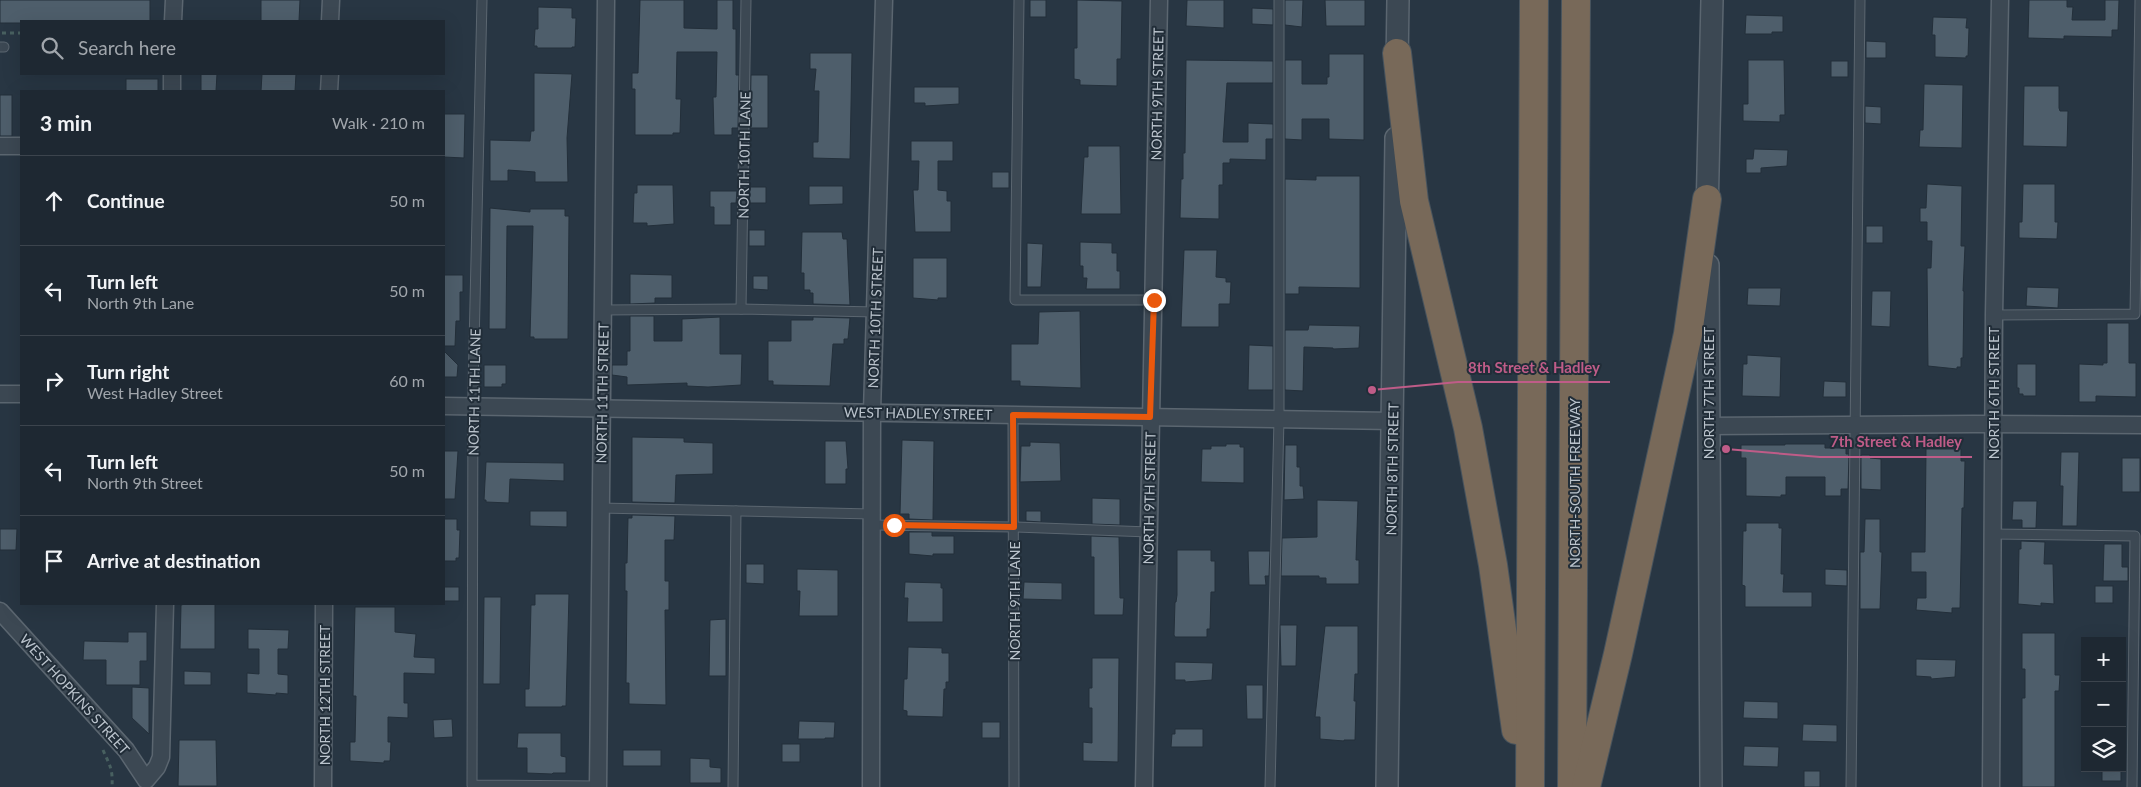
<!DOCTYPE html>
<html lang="en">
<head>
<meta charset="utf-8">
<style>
  :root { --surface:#1e2832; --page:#26303a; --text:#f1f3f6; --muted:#a1a6ac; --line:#3c444d }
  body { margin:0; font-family:Lato,sans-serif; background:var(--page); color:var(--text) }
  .controls { position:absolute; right:15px; bottom:15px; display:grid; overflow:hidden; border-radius:0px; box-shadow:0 5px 20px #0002 }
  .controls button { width:45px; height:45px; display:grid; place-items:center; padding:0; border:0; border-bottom:1px solid var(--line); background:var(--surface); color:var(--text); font:25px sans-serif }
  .stop { position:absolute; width:15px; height:15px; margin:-11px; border:4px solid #ea580c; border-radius:50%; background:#fff }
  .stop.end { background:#ea580c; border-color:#fff; box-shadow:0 1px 5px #0008 }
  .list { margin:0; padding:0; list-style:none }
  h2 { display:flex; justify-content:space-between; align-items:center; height:65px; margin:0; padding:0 20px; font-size:21px }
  h2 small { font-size:16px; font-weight:400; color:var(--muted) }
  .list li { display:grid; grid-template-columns:32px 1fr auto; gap:15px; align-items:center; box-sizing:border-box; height:90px; padding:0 20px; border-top:1px solid var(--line) }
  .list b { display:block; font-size:19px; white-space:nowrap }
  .list p { margin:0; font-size:16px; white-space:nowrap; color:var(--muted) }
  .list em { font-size:16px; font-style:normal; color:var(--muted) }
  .icon { flex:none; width:28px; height:28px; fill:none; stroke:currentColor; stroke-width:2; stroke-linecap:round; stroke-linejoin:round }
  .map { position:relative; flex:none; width:2141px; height:787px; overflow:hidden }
  .search { position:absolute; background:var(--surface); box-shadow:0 5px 20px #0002; left:20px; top:20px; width:425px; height:55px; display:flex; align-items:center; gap:12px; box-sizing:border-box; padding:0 18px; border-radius:0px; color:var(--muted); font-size:19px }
  .panel { position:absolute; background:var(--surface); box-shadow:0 5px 20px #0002; left:20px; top:90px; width:425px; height:515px; border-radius:0px }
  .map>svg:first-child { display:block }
  .building { fill:#4e5e6b; stroke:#232f3a }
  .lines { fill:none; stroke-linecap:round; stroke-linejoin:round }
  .service-casing { stroke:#5b6670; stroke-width:11 }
  .minor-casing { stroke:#5b6670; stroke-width:19 }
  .tertiary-casing { stroke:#5b6670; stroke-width:24 }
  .motorway-casing { stroke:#47535d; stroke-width:30 }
  .path { stroke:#486060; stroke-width:3; stroke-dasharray:4 4; stroke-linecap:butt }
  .service { stroke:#3c4853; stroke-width:9 }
  .minor { stroke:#3c4853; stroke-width:16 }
  .tertiary { stroke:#3c4853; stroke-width:21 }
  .motorway { stroke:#786959; stroke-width:28 }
  .route { stroke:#ea580c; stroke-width:6 }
  .labels { text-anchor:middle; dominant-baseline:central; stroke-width:4; stroke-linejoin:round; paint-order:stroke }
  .street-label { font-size:14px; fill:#bac3cc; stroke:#212d38 }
  .leader { fill:none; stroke:#bf5c88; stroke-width:2 }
  .callout-dot { fill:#bf5c88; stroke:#212d38; stroke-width:2 }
  .callout-label { font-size:15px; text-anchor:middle; font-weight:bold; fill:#bf5c88; stroke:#212d38; stroke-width:4; stroke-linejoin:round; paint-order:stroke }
</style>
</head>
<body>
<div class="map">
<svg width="2141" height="787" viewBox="0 0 2141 787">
  <rect width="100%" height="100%" fill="#283643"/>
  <g class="building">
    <path d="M0,0H150V21H21V23H0Z"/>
    <path d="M261,0H300L299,21H261Z"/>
    <path d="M640,0H684V28L717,29V0H733V29H736V75H739L738,128H732V135H714L713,97H716L717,52H677L676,99H681L680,133H673V135H635V89H632V73H638Z"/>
    <rect x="1030" y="0" width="16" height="17"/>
    <path d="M1077,0L1122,1L1121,59H1117V86L1080,85V80L1074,79V48H1077Z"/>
    <path d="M1187,0H1224V28L1186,26Z"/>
    <path d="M1285,0H1303L1302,27L1285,25Z"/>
    <path d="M1325,0H1365V26H1326Z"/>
    <path d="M2029,0H2067V7H2073L2072,20H2105V0H2119L2118,30H2112V37L2064,36V39L2028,38Z"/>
    <path d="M538,7L572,8V18H576L575,47H572V48H537V46H534L535,29H538Z"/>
    <path d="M1252,8L1273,9V25L1252,24Z"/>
    <path d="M1746,15L1783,16V32H1772V34H1745Z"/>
    <path d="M1933,17L1967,18L1966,28H1969L1968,56H1966V58L1935,57V35H1932Z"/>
    <path d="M1866,41L1886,42V58H1866Z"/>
    <path d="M810,53H852L850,159L813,158V142H818L819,91H814L816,69H810Z"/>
    <path d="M1329,54H1364V140L1329,139V119H1302V140L1285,139V60H1302V84H1327V77H1329Z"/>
    <path d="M1186,60L1273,61V83H1227L1223,142H1248V123L1273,124V139H1266V160L1230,159V163H1223V185H1219V219L1180,218L1181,179H1183V153H1185Z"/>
    <path d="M1748,60H1784L1785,115H1780V122L1743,121V104H1748Z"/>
    <rect x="1831" y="61" width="17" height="16"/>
    <path d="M534,73L572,74L567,138L568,182H535V172L508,170V181H490V140L530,141L531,131H534Z"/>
    <path d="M201,74H217L216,91H201Z"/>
    <path d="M262,74H296L295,91H261Z"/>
    <path d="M751,75H768V128H750Z"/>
    <rect x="126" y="79" width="32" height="12"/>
    <path d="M1924,84L1963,85L1962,148L1919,147L1920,130H1923Z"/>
    <path d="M2024,86H2059V108L2060,111H2068L2067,147L2023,146Z"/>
    <path d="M914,87H959V104L925,106V103H914Z"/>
    <rect x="0" y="95" width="12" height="41"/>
    <path d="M1865,106L1881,107V124L1865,123Z"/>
    <path d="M444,114H465L464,158L444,157Z"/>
    <path d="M911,141H953V161H938V190L947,191V201H951V232H915L913,190H918L919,161H911Z"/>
    <path d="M1088,146H1120L1121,214H1081L1084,157H1088Z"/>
    <path d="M1754,149L1788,150L1787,166L1761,168V173H1746V159H1753Z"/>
    <rect x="992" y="172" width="17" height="16"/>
    <path d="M1316,176H1360V288L1299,287V294H1285V179L1316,180Z"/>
    <path d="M1927,184L1962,186L1961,246H1965L1963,291H1964L1963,358H1961V367H1957V369L1928,366L1927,268H1931L1932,241H1927V222H1920V208H1926Z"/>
    <path d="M2023,184H2055V222H2058L2057,239L2019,238V222H2022Z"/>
    <path d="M637,185H673L674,224L647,226V223H633L634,193H637Z"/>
    <path d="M809,186H843V204L809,205Z"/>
    <path d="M750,187H766V203H749Z"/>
    <path d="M710,191H737L736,203H731V225H714V207H710Z"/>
    <path d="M490,208L530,212V209H565V216H569L568,339H534V337H530L533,226H507L506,329H489Z"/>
    <rect x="1866" y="226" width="17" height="17"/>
    <rect x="749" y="230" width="16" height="16"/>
    <path d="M802,232H842L843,239H847L850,305L813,304V293H810V290H804V273H801Z"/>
    <path d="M1080,242L1112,243V253H1117V271H1120V289H1086L1087,278H1083V266H1080Z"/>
    <path d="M1027,243L1043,244L1041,287H1027Z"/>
    <path d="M1184,250H1217L1216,277L1226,278V282H1231L1230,304H1219V327H1181Z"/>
    <path d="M913,258H947V298H938V300L913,298Z"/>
    <path d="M630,274L672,275V298H655V303L630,304Z"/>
    <path d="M444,275H463V292H460V321H456L455,346H444Z"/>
    <path d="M753,276H768V290L753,289Z"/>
    <path d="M2027,287L2059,288L2058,308L2026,306Z"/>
    <path d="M1748,288H1781L1780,306L1747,305Z"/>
    <path d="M1872,291H1891L1890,327L1871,326Z"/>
    <path d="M1080,311L1081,388L1020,386V381H1011V344H1038L1039,312Z"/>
    <path d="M630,316H654V341H682V319L720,317V354H742L741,385L708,387L687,386V383L627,385V377L612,375V365H627V351H630Z"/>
    <path d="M813,317L850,318L848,339H844V344H833L830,386L773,385V381H768V341H791V320H813Z"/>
    <path d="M2107,323H2129V363H2136V397L2096,396V402H2079V364L2103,365V363H2107Z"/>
    <path d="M1309,325L1360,326L1359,348L1333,349V348L1304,347L1303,391L1285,390V330H1308Z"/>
    <path d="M1249,345L1273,346V390H1248Z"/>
    <path d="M444,351L458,365L457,377H444Z"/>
    <path d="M1747,355L1781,357L1780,397L1742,396L1743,364H1747Z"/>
    <path d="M2017,364H2036V396H2023V394H2019V388H2017Z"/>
    <path d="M484,365H506V384H502V387H484Z"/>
    <path d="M1824,381L1846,382V397H1823Z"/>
    <path d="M632,437L684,438V442L713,443V474L676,475L675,503L632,502Z"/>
    <path d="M902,440L934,441L933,520L909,519V514H900Z"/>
    <path d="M825,441H846L848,469H846V484H825Z"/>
    <path d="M1030,442L1060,443L1061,481L1020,482L1021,446H1030Z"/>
    <path d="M1226,444H1240V447H1244V483L1201,482L1202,449H1211V446H1226Z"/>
    <path d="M1785,444H1825V448H1846V454H1849L1848,489H1841V496H1825V477H1786V495H1781V497L1746,496V458H1741V445H1785Z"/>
    <path d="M1285,445H1297V467H1300V486H1303L1304,499L1284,500Z"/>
    <path d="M1926,449H1961V461H1965L1964,508H1962L1960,608H1952V613L1916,610L1917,598H1926V572H1911V552H1925Z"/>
    <path d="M444,451H458L455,499H444Z"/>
    <path d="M2061,452H2079L2077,526H2062L2063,486H2060Z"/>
    <path d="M1861,455H1870V458L1881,459V490L1861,489Z"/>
    <rect x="2122" y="458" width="18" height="34"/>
    <path d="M486,462L564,463V481L510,479L509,503L486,502V500H484Z"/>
    <path d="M1092,498L1120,499V525L1092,524Z"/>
    <path d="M1317,500L1358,501L1356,560H1359V584H1326V578H1319V576H1281L1282,538L1317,537Z"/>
    <path d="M2013,501H2037L2036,528H2022V520H2012Z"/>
    <path d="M530,511H567V527L530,526Z"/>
    <path d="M1026,511H1041V522L1026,521Z"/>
    <path d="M632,515L675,516L674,540H665V581H669V610H665L666,705L629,704V683H626L627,591H625V563H627L628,518H632Z"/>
    <path d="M444,519H457V530H460L459,558H456V561H444Z"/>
    <path d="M1865,519H1880V552H1882L1880,609H1860V552H1864Z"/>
    <path d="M1746,523H1779V528H1782L1781,574H1784L1783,592H1812V607H1745V586L1742,585L1743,531H1746Z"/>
    <path d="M0,529H17L16,550H0Z"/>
    <path d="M909,532H932V536H954V554H933V556L909,554Z"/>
    <path d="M1091,536L1119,537L1120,598H1124L1123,615H1094V557H1091Z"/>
    <path d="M2021,541L2045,542L2044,564H2053L2054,604L2041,603V606L2018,604L2019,549H2021Z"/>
    <path d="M2104,544H2122V567H2128V581H2103Z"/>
    <path d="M1177,550H1211V561H1215V592H1211L1210,629H1207V637H1175L1174,635L1175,602H1176L1177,595Z"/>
    <path d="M1248,551H1270L1269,576H1265L1266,585H1249Z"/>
    <path d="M746,564H764V584L746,583Z"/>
    <path d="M797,569L838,570V616H799L800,591H797Z"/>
    <path d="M1825,569L1847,570V586L1825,585Z"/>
    <path d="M905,582L941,583V588H943V622H907L908,598H904Z"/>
    <path d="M1024,582L1062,583V600L1023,599Z"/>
    <rect x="2095" y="586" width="18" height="17"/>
    <rect x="444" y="587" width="15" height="14"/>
    <path d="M535,594H569L566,706H562V707H525V689H529L531,605H535Z"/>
    <path d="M484,597H501L500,684H483Z"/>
    <path d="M185,604H215V649H180L181,605Z"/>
    <path d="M355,607H395V632L416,634L414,657L435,658V674L404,673V703H408V718L388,717V742H391L390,761H384V763L350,761V742H355L356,696H353Z"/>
    <path d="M726,619V676H709L710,620Z"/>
    <path d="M1280,625H1297L1296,666H1281Z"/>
    <path d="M1325,626H1358V674H1355L1354,701H1356L1355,740H1344V741L1320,739V717H1315Z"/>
    <path d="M248,629L289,630L288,649H278V674L288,675V694L276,693V695L247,693V673L259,674V649H248Z"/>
    <path d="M128,632H147V661H140V685H106V660H83L84,641L128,642Z"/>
    <path d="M2022,633H2055V675H2060L2059,691H2055V787H2022V698H2025V669H2022Z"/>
    <path d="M908,647L942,648V653H949V682H946V689H944L943,717L907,716V711L903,710L904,679H907Z"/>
    <path d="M1092,658H1119L1118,762L1083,761V742L1092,743V708H1089V688H1092Z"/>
    <path d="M1916,659L1956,660L1955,677L1931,679V677L1916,676Z"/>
    <path d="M1175,662L1213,663L1212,680L1185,682V680H1175Z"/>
    <path d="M184,671L211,672V685H184Z"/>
    <path d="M1246,685H1263V719H1247Z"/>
    <path d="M132,687L149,688V734L132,718Z"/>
    <path d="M1744,701L1778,702V719L1743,718Z"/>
    <path d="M452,719L453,737L434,738L433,720Z"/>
    <path d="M799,721L835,722L834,738H825V739H798Z"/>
    <rect x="982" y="722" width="18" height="16"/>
    <path d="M1803,724L1837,725V742L1802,741Z"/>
    <path d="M1175,729H1203V747H1171L1172,734H1175Z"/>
    <path d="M518,733H561V756L566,757V773H553L552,774L527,773V748H517Z"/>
    <path d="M179,740H216L217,786H178Z"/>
    <rect x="782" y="744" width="18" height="18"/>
    <path d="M1744,746L1779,747L1778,767L1743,766Z"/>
    <rect x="623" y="750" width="38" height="16"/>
    <path d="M690,758L710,759V767L721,768V783H690Z"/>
    <rect x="2102" y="768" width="19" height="13"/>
    <rect x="1804" y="771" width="16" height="16"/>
  </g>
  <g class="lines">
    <g class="service-casing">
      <g id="service">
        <path d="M482,0L473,389L472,785L598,786"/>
        <path d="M1019,0L1015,300H1154"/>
        <path d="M0,47H4"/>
        <path d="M741,309L746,0"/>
        <path d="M603,310L741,309L876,312"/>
        <path d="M1994,315L2135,314L2140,0"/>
        <path d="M1013,415L1014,787"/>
        <path d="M600,508L872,514"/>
        <path d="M872,525L1014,527L1149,532"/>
        <path d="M1991,534L2135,536L2132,787"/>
        <path d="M733,787L736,511"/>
        <path d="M1270,787L1279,419V0"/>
        <path d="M1851,787L1860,0"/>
      </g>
    </g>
    <g class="minor-casing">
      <g id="minor">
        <path d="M173,21L174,0"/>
        <path d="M330,21L331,0"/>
        <path d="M172,91V74"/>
        <path d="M329,91L330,74"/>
        <path d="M0,146H21"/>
        <path d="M0,394H21"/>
        <path d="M444,406L1393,421"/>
        <path d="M1708,426L1973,424L2141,425"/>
        <path d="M0,611L126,750L146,780L157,767L161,757L165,604"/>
        <path d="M323,787L324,604"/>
        <path d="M598,787L606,0"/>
        <path d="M871,787L872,412L884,0"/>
        <path d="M1144,787L1159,0"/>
        <path d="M1991,787L1994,315L2000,0"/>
      </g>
    </g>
    <g class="tertiary-casing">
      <g id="tertiary">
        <path d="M1397,67L1398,0"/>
        <path d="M1707,214L1712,0"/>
        <path d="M1708,265L1711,787"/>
        <path d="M1387,787L1396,138"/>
      </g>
    </g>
    <g class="motorway-casing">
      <g id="motorway">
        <path d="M1397,53L1414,201L1468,428L1493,565L1516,730"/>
        <path d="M1530,787L1534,0"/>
        <path d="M1572,787L1576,0"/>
        <path d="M1586,787L1618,654L1688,334L1707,199"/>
      </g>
    </g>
    <g class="path">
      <path d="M2,33H21"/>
      <path d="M103,750C110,766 113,769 112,787"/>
    </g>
    <use href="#service" class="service"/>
    <use href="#minor" class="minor"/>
    <use href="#tertiary" class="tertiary"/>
    <use href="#motorway" class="motorway"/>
  </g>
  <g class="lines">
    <path class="route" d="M894,525L1014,527L1013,415L1150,417L1154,300"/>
  </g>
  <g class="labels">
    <g class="street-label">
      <text transform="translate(1157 94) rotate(-89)">NORTH 9TH STREET</text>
      <text transform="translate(744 155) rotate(-89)">NORTH 10TH LANE</text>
      <text transform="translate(875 318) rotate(-88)">NORTH 10TH STREET</text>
      <text transform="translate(474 392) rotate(-89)">NORTH 11TH LANE</text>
      <text transform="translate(602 393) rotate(-89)">NORTH 11TH STREET</text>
      <text transform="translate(1708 393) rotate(-90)">NORTH 7TH STREET</text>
      <text transform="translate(1993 393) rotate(-90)">NORTH 6TH STREET</text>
      <text transform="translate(918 413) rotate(1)">WEST HADLEY STREET</text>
      <text transform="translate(1392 469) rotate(-89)">NORTH 8TH STREET</text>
      <text transform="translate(1574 483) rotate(-90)">NORTH-SOUTH FREEWAY</text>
      <text transform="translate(1149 498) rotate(-89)">NORTH 9TH STREET</text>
      <text transform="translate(1014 601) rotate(-90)">NORTH 9TH LANE</text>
      <text transform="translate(75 694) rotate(48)">WEST HOPKINS STREET</text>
      <text transform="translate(324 695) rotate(-90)">NORTH 12TH STREET</text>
    </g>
  </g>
  <path class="leader" d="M1372 390L1458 382H1610M1726 449L1820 457H1972"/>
  <g class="callout-dot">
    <circle cx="1372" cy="390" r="5"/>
    <circle cx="1726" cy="449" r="5"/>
  </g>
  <g class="callout-label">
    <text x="1534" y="373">8th Street &amp; Hadley</text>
    <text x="1896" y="447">7th Street &amp; Hadley</text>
  </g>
</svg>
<div class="controls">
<button>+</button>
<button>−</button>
<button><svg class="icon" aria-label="layers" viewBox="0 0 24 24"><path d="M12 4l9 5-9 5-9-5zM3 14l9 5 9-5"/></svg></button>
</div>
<div class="stop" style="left:894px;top:525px"></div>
<div class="stop end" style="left:1154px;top:300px"></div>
<div class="search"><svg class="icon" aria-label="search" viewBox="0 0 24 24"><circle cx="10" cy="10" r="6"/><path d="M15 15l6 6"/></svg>Search here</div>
<section class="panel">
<h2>3 min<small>Walk · 210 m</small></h2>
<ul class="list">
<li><svg class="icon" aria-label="ahead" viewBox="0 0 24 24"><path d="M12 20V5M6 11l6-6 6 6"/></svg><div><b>Continue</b></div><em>50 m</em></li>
<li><svg class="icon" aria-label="left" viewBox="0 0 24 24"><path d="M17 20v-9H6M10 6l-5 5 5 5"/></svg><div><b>Turn left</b><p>North 9th Lane</p></div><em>50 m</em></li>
<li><svg class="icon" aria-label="right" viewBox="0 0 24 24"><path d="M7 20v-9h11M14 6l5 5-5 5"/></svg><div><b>Turn right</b><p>West Hadley Street</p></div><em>60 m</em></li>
<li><svg class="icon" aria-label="left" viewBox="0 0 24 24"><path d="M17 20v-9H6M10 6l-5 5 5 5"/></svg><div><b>Turn left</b><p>North 9th Street</p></div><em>50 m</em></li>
<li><svg class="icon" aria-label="arrive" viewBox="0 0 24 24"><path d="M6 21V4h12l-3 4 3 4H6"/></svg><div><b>Arrive at destination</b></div></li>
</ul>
</section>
</div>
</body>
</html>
